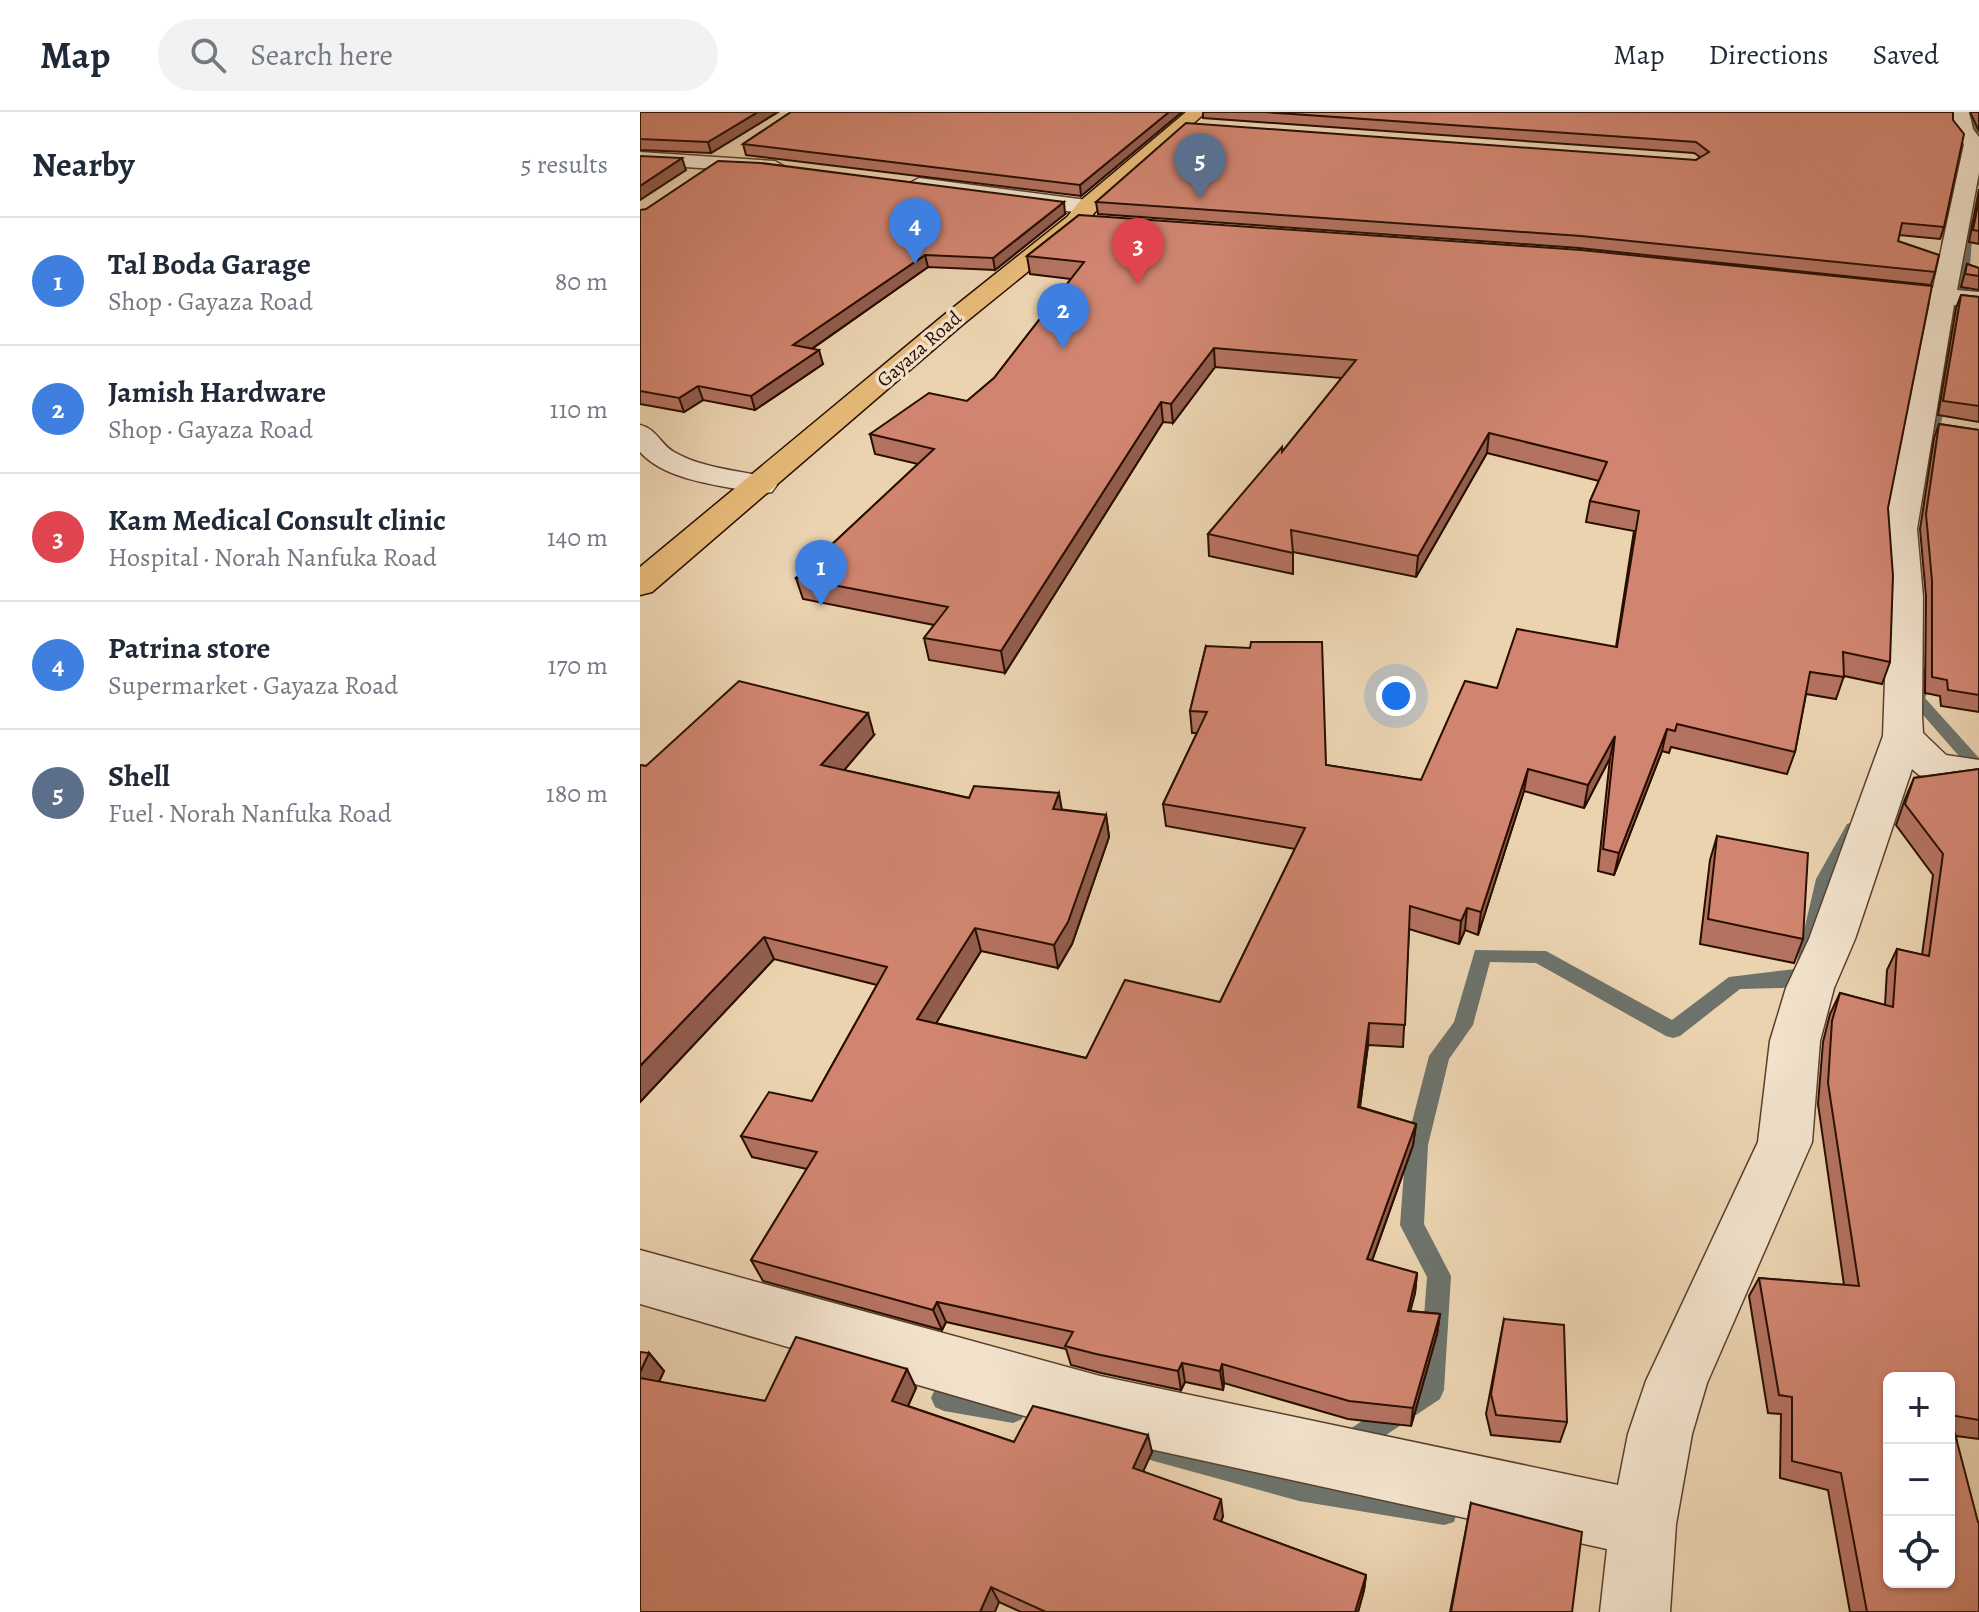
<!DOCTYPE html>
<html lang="en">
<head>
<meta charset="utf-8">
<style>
  :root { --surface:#fff; --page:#f2f2f3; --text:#1f2937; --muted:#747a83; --line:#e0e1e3; --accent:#8f2418 }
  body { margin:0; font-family:Alegreya,serif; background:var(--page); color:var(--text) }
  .controls { position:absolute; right:24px; bottom:24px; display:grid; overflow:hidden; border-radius:12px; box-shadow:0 2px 6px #0004 }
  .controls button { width:72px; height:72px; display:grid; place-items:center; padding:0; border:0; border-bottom:2px solid var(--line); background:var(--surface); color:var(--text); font:40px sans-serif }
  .you { position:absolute; left:756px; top:584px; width:28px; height:28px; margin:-20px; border:6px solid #fff; border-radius:50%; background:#1a73e8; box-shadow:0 0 0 12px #1a73e833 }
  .badge { display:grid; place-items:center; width:52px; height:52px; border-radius:50%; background:var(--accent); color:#fff; font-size:26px; font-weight:700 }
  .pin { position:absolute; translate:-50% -66px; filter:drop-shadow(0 2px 4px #0008) }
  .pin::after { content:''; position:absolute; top:42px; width:28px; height:24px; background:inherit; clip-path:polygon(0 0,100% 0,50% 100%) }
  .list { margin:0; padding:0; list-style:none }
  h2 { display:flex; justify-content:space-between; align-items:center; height:104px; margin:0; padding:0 32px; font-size:34px }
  h2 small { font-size:26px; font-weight:400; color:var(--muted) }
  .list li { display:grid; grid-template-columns:52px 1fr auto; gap:24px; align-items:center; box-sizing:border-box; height:128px; padding:0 32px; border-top:2px solid var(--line) }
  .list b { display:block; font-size:30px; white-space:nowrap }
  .list p { margin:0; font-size:26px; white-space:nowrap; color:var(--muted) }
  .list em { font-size:26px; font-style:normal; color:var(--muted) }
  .icon { flex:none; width:44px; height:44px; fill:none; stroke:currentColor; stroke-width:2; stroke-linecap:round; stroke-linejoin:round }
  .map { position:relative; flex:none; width:1339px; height:1500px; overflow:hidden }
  header { display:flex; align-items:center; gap:48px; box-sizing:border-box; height:112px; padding:0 40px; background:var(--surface); border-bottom:2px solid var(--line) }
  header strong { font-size:38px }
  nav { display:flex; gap:44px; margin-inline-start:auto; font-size:28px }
  .search { width:560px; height:72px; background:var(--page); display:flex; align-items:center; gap:20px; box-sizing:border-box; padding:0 28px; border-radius:44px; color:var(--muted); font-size:30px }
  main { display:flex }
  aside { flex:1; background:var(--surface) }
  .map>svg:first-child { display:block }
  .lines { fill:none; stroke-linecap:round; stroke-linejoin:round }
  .stream { fill:#6d736c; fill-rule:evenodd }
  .street-casing { stroke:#5a3f2c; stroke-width:3 }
  .primary-casing { stroke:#290e00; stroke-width:3 }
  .street { fill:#f2e2cc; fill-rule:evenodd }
  .primary { fill:#e6ba78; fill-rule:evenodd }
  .wall { fill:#b47260; stroke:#290e00; stroke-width:2 }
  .shaded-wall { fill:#925d4e; stroke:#290e00; stroke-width:2 }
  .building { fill:#d18570; stroke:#290e00; stroke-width:2; fill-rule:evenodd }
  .labels { text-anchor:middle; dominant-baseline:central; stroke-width:7; stroke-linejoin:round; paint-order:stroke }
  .far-street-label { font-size:20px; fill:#290e00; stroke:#f2e2cc }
</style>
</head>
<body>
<header>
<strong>Map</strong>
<div class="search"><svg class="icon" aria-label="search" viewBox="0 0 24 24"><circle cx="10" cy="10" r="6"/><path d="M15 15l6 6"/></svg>Search here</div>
<nav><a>Map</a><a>Directions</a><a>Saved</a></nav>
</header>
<main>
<aside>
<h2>Nearby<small>5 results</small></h2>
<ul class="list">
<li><span class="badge" style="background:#3f7fe0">1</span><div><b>Tal Boda Garage</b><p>Shop · Gayaza Road</p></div><em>80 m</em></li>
<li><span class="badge" style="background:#3f7fe0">2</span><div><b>Jamish Hardware</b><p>Shop · Gayaza Road</p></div><em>110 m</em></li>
<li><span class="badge" style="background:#e0444e">3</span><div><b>Kam Medical Consult clinic</b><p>Hospital · Norah Nanfuka Road</p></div><em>140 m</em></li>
<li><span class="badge" style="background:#3f7fe0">4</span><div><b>Patrina store</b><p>Supermarket · Gayaza Road</p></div><em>170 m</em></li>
<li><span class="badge" style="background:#5c6f8a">5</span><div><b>Shell</b><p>Fuel · Norah Nanfuka Road</p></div><em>180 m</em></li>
</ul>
</aside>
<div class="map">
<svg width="1339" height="1500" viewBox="0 0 1339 1500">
  <rect width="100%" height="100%" fill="#ebd3b0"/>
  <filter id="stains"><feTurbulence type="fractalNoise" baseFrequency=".0025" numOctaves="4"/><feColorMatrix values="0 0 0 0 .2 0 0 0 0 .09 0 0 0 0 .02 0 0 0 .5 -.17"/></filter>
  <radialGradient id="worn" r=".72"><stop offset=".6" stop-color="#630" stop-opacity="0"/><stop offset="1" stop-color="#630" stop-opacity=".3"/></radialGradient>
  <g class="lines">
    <g class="stream">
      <path d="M1311,0H1319L1331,49L1313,88L1311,134L1306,137L1301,134L1305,88L1323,49Z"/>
      <path d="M1333,5H1339V30L1329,21Z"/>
      <path d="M1339,63V73L1330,87L1333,114L1328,181L1339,182V188L1318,183L1323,114L1322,87Z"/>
      <path d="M1306,255L1312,258L1300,316L1339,323V331L1288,319L1300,258Z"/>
      <path d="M1291,552L1299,557L1285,586L1339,646V661L1333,660L1269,587L1283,557Z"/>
      <path d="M1213,710L1222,716L1194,767L1171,867L1143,876L1100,877L1040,924L1033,926L1026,924L896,851L850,850L833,913L809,947L788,1033L784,1112L811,1164L804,1278L800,1287L719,1341L710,1345L701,1341L697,1332L701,1323L779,1271L787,1165L760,1113L766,1033L789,944L814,910L835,838L906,839L1032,908L1089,865L1155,857L1176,767L1207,712Z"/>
      <path d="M304,1273L373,1285L382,1289L386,1298L382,1307L373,1311L304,1299L295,1295L291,1286L295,1277Z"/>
      <path d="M490,1318L659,1363L804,1387L814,1390L817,1400L814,1410L804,1413L659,1389L481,1340L477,1331L481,1322Z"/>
    </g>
    <g class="street-casing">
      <g id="street">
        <path d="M1311,0H1329L1333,17L1339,25V61L1317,178L1339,180V196L1314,193L1277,417L1283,485L1282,604L1283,621L1306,643L1339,648V676L1279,663L1272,657L1215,827L1194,876L1180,929L1172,1030L1067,1271L1052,1322L1036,1412L1030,1500H960L967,1437L460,1326L0,1192V1138L460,1264L978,1373L988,1322L1006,1269L1118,1030L1130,929L1146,876L1169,827L1243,624L1248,485L1244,417L1290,190L1230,184L1221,182L1218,177L1221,172L1230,170L1293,176L1324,32L1313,18Z"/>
        <path d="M0,40L135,49L145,55L135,61L0,52Z"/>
        <path d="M279,66L447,88L458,95L447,102L272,76L268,72Z"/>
        <path d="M0,313C17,317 20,332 34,340C61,356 101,359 132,366L137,373L132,380L121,382C83,373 27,370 0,340Z"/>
      </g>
    </g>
    <g class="primary-casing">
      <path id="primary" d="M546,0H566L455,100L443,115L322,213L12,480L0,483V455L304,203L427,105L439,90Z"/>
    </g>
    <use href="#street" class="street"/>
    <use href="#primary" class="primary"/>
  </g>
  <g class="wall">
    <path d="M0,0H138L71,41L0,38Z"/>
    <path d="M151,0H542L441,84L106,43L103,32Z"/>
    <path d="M563,0H1313L1304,115L1300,127L1259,123L1258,129L1295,160L1291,173L939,136L458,102L456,90L1056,48L1060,45L1054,41L563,6Z"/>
    <path d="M1330,0H1339V19Z"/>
    <path d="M1339,77V132L1329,130Z"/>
    <path d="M0,98L425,102L355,158L288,155L172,237L183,252L115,298L63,288L44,300L0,292Z"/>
    <path d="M439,103L1248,396L1250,550L1242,572L1204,564L1196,587L1166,582L1155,640L1147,662L1031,635L1029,641L1022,639L974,763L958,759L970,646L944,696L884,679L838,823L825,818L819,832L769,817L763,935L728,933L720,995L776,1012L773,1033L732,1149L777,1161L775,1181L770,1199L800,1202L797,1222L771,1314L708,1307L584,1271L583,1278L545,1270L541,1278L461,1261L431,1253L426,1237L306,1210L302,1218L123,1169L111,1148L167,1057L112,1045L101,1024L172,989L237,873L134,847L0,990V653L6,654L234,623L204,658L329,686L466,703L469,725L432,832L418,856L341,839L296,911L446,946L580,890L655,737L526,714L523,692L557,621H552L550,599L566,534L686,653L781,668L857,576L976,535L994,419L946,410L950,389L959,369L847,341L776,465L653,440V462L569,444L568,422L642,340L702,266L575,255L533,311L523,310L365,561L289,548L284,526L294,513L163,487L156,466L278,352L235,342L230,322L327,289L354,266L431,167L390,162L387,144Z"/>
    <path d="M1327,152L1339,156V178L1321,175Z"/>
    <path d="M1321,183L1339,185V310L1298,303L1316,196Z"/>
    <path d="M1299,312L1339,318V600L1301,594L1300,584L1285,581L1286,485L1280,417L1294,326Z"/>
    <path d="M1339,657V1327L1316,1324L1339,1500H1210L1188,1378L1140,1366L1141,1302L1128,1301L1109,1184L1119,1166L1204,1173L1178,992L1183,930L1190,902L1200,881L1245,893L1247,858L1257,837L1282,843L1293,763L1256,713L1265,687L1274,666Z"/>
    <path d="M1077,724L1163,827L1154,851L1060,832L1070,748Z"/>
    <path d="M864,1207L927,1310L920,1330L851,1323L846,1302Z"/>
    <path d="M9,1241L24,1259L19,1270L125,1289L276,1276L268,1294L374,1330L512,1340L503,1359L583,1404L581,1410L726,1463L724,1478L718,1500H381L359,1490L0,1500Z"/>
    <path d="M831,1391L932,1500H810Z"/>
  </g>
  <g class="shaded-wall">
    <path d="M118,0H138L71,41L68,30Z"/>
    <path d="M529,0H542L441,84L440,73Z"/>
    <path d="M42,46L46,58L0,88V74Z"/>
    <path d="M424,90L425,102L355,158L353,146Z"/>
    <path d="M285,143L288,155L157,247L153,233Z"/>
    <path d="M574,236L575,255L533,311L531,292Z"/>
    <path d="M179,238L183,252L115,298L111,284Z"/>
    <path d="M58,274L63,288L44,300L39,286Z"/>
    <path d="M521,290L523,310L365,561L361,539Z"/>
    <path d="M849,321L847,341L776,465L778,444Z"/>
    <path d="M228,601L234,623L189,676L181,653Z"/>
    <path d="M1027,617L1022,639L974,763L979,741Z"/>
    <path d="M975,624L970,646L944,696L948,673Z"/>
    <path d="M888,657L884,679L838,823L841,800Z"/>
    <path d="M419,681L423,704L413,697Z"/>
    <path d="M466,703L469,725L432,832L418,856L414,833Z"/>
    <path d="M827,796L825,818L819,832L821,809Z"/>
    <path d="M335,816L341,839L285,929L277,907Z"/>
    <path d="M124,825L134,847L0,990V954Z"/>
    <path d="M729,911L728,933L717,1016L718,995Z"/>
    <path d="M776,1012L773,1033L725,1168L727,1147Z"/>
    <path d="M777,1161L775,1181L765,1219L768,1199Z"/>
    <path d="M297,1190L306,1210L302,1218L293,1198Z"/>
    <path d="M800,1202L797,1222L771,1314L773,1296Z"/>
    <path d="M9,1241L24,1259L12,1284L0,1269V1260Z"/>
    <path d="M542,1251L545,1270L541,1278L538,1259Z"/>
    <path d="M582,1252L584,1271L583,1278L580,1259Z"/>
    <path d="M267,1257L276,1276L262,1307L252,1289Z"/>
    <path d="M508,1323L512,1340L497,1373L493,1356Z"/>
    <path d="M581,1387L583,1404L576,1423L574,1407Z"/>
    <path d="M726,1463L724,1478L718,1500H715Z"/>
    <path d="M351,1475L359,1490L355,1500H340Z"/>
  </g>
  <g class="building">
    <path d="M0,0H118L68,30L0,27Z"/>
    <path d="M151,0H529L440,73L103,32Z"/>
    <path d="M624,0H1313V8L1324,22L1304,115L1262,111L1258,129L1299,143L1295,160L941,124L456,90L546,11L1056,48L1069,40L1056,30Z"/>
    <path d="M0,44L42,46L0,74Z"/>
    <path d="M78,49L121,51L424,90L353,146L285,143L153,233L179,238L111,284L58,274L39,286L0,279V98L6,97Z"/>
    <path d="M1339,87V119L1333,118Z"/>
    <path d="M439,103L941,138L1292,174L1248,396L1253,464L1250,550L1203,540L1204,565L1170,560L1155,640L1037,612L1035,619L1027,617L979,741L963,737L975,624L948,673L888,657L841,800L827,796L821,809L770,794L765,913L729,911L718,995L776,1012L727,1147L777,1161L768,1199L800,1202L773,1296L709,1289L582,1252L580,1259L542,1251L538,1259L456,1242L425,1234L433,1220L297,1190L293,1198L111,1148L177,1040L101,1024L129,980L172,989L247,855L124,825L0,954V653L6,654L99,569L228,601L181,653L329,686L334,674L419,681L413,697L466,703L428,810L414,833L335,816L277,907L446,946L485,868L580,890L665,716L523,692L567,600L550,599L566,534L610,536L611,530H682L686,653L781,668L825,569L857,576L877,517L977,535L999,399L950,389L967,350L849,321L778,444L651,418L653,441L568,422L642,335V340L716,248L574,236L531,292L521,290L361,539L284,526L308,495L156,466L294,337L230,322L289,281L327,289L354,266L444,150L387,144Z"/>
    <path d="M1327,152L1339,156V164L1325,162Z"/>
    <path d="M1321,183L1339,185V294L1303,289Z"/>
    <path d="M1299,312L1339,318V583L1308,578L1307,568L1292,565V469L1286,402Z"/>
    <path d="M1339,657V1308L1310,1303L1338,1410H1339V1500H1227L1201,1361L1152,1349V1285L1139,1283L1119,1166L1219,1174L1188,971L1192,909L1200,881L1253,895L1257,837L1289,844L1303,742L1265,692L1274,666ZM1249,1266H1309V1470H1249Z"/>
    <path d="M1077,724L1168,741L1163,827L1068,807Z"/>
    <path d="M864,1207L924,1213L927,1310L856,1303L851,1282Z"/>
    <path d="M156,1225L267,1257L252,1289L374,1330L393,1294L508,1323L493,1356L581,1387L574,1407L726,1463L715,1500H406L351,1475L340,1500H0V1266L125,1289Z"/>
    <path d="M0,1240L9,1241L0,1260Z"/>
    <path d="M831,1391L942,1420L932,1500H811Z"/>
  </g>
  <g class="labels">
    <g class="far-street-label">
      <text transform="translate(279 237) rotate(-41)">Gayaza Road</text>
    </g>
  </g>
  <rect width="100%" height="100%" filter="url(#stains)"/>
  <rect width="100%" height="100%" fill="url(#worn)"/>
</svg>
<div class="controls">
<button>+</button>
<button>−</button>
<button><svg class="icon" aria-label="locate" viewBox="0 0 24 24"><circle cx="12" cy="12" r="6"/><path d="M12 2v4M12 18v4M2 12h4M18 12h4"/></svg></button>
</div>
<div class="you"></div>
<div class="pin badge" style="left:181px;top:494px;background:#3f7fe0">1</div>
<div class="pin badge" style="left:423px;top:237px;background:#3f7fe0">2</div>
<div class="pin badge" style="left:498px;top:172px;background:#e0444e">3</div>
<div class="pin badge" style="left:275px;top:152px;background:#3f7fe0">4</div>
<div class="pin badge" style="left:560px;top:87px;background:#5c6f8a">5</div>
</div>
</main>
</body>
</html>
